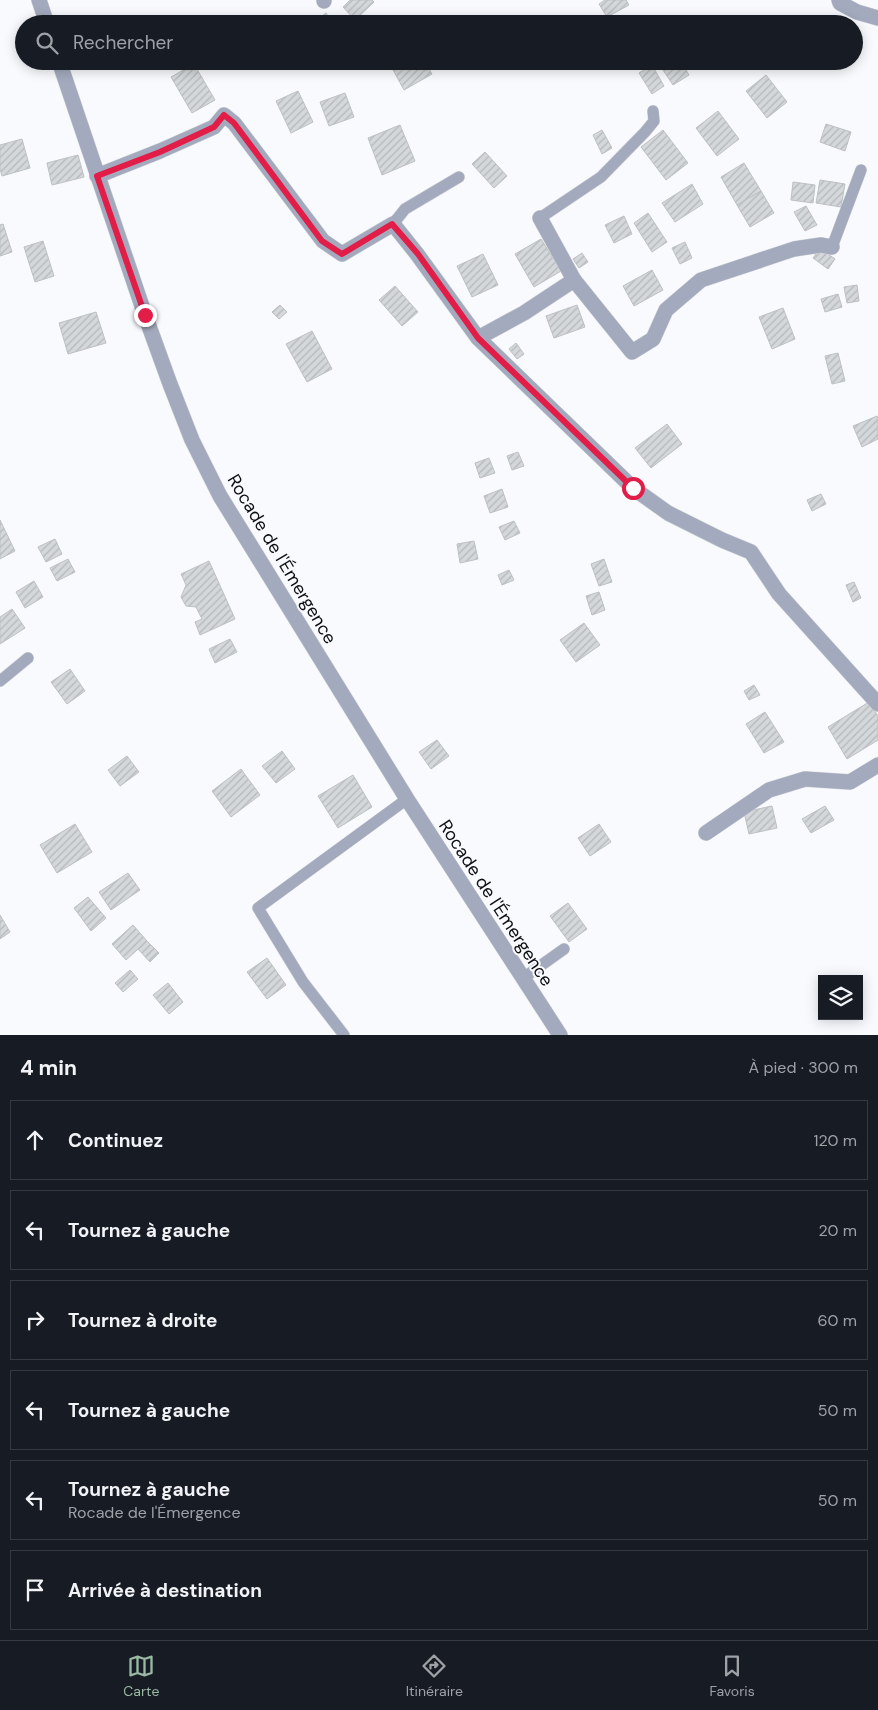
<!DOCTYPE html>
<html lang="fr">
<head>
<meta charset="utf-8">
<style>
  :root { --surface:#171b24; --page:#242831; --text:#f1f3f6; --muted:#9ea1a6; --line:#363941; --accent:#99b9a3 }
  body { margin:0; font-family:"DM Sans",sans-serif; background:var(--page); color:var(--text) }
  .controls { position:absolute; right:15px; bottom:15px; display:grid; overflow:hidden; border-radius:0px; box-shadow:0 2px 12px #0003 }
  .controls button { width:45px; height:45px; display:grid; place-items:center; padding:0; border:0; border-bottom:1px solid var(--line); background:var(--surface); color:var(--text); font:25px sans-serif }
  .stop { position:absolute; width:15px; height:15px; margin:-11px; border:4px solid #e11d48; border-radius:50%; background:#fff }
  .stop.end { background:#e11d48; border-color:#fff; box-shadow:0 1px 5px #0008 }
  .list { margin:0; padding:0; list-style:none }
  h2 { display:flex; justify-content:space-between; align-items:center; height:65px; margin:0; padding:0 20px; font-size:21px }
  h2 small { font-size:16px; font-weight:400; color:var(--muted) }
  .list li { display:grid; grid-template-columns:32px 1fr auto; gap:15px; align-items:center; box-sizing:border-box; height:80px; margin:0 10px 10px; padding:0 10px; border:1px solid var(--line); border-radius:0px }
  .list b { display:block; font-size:19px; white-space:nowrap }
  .list p { margin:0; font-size:16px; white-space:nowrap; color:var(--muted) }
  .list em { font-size:16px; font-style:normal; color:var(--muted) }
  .icon { flex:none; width:28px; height:28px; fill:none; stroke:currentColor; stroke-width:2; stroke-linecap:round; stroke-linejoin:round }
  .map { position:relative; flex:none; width:878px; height:1035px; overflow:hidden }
  .search { position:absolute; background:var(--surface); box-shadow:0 2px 12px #0003; left:15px; right:15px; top:15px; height:55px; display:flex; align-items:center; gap:12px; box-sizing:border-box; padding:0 18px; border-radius:28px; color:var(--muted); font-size:19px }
  .sheet { height:605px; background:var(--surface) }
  nav { display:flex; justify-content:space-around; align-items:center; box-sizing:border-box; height:70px; border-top:1px solid var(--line); background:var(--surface); font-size:14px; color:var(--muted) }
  nav a { display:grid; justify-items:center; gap:2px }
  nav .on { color:var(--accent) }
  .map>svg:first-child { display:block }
  .building { fill:url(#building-hatch); stroke:#bdc1c2 }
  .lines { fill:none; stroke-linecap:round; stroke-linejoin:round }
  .service-casing { stroke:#d3d4d7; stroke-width:12 }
  .minor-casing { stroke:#d3d4d7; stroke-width:16 }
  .tertiary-casing { stroke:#d3d4d7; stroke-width:16 }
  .service { stroke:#a4aabe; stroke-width:11 }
  .minor { stroke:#a4aabe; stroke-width:15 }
  .tertiary { stroke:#a4aabe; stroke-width:15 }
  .route { stroke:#e11d48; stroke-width:6 }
  .labels { text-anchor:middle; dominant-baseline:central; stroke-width:4; stroke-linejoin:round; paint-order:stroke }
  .street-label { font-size:18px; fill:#0e0f10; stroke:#f8fafd }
</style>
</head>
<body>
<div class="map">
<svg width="878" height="1035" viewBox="0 0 878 1035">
  <defs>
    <pattern id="building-hatch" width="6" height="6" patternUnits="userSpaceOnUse" patternTransform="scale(1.25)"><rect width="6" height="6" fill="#d4d8da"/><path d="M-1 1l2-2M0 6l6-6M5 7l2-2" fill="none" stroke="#b5b8ba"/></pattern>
  </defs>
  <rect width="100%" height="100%" fill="#f8fafd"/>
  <g class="building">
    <path d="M350,0H372L374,2L355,20L343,7Z"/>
    <path d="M605,0H626L629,5L607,17L599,4Z"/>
    <path d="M326,13L333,24H312Z"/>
    <path d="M405,61H424L432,74L404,90L392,68Z"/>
    <path d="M669,61H681L689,75L673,85L661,67Z"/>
    <path d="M194,64L215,100L192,113L171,77Z"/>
    <path d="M652,65L664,86L652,94L639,73Z"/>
    <path d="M766,75L787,102L767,118L746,91Z"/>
    <path d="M298,91L313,122L291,133L276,101Z"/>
    <path d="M345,93L354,117L329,126L320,102Z"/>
    <path d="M718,111L739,139L717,156L696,128Z"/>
    <path d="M826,124L851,132L845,151L820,142Z"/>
    <path d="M400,125L415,161L382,175L368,138Z"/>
    <path d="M602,130L612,148L602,154L593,135Z"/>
    <path d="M663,130L688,163L666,180L641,147Z"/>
    <path d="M22,139L30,168L2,176L0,169V145Z"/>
    <path d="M485,152L507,176L494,188L472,164Z"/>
    <path d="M78,155L84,177L52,185L47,163Z"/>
    <path d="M744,163L761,191L737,205L721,177Z"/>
    <path d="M820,180L845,184L841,207L816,203Z"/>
    <path d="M793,182L815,185L813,203L791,200Z"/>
    <path d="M692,184L703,204L675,222L662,203Z"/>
    <path d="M761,191L774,213L750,227L737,205Z"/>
    <path d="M806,206L817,225L805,231L794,212Z"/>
    <path d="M648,213L667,242L652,252L634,223Z"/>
    <path d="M624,216L632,234L614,243L605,225Z"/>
    <path d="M3,224L12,252L0,256V225Z"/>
    <path d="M541,239L561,271L534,287L515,254Z"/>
    <path d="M43,241L54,276L35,282L24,247Z"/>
    <path d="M685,242L692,258L680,264L672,248Z"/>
    <path d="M820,248L835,259L828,269L813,258Z"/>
    <path d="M582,253L588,262L579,268L573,259Z"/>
    <path d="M483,254L498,285L472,297L457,266Z"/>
    <path d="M652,270L663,290L634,306L623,286Z"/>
    <path d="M857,285L859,301L847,303L844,287Z"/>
    <path d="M395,286L418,312L402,326L379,300Z"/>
    <path d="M838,294L842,307L825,312L821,299Z"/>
    <path d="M280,305L287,312L279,319L272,312Z"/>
    <path d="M577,305L585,327L554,338L546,316Z"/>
    <path d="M783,308L795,339L772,349L759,317Z"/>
    <path d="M96,312L106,343L68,354L59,323Z"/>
    <path d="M312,331L332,369L307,382L286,344Z"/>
    <path d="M516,343L524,354L517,359L509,349Z"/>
    <path d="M838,353L845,381L832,384L825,356Z"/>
    <path d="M877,416L878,419V439L862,447L853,426Z"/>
    <path d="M667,424L682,444L651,468L635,448Z"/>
    <path d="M518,452L524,466L512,470L507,456Z"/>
    <path d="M489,458L495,473L480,478L475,463Z"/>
    <path d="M502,489L508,507L490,513L484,496Z"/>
    <path d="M821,494L826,504L812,511L807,500Z"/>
    <path d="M0,520L15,551L0,559Z"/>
    <path d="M514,521L520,533L505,540L499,527Z"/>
    <path d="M55,539L62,554L46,562L38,547Z"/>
    <path d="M474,541L478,559L460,563L457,544Z"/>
    <path d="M68,559L75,572L57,581L50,568Z"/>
    <path d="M604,559L612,582L599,586L591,564Z"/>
    <path d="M209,561L235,619L200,635L195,622L202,619L196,607L186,606L181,597L186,585L181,574Z"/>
    <path d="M509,570L514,580L502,585L498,575Z"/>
    <path d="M34,581L43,597L25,608L16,592Z"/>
    <path d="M854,582L861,598L853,602L846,585Z"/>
    <path d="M599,592L605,610L592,615L586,596Z"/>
    <path d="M12,609L25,628L0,644V617Z"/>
    <path d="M584,623L600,645L576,662L560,640Z"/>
    <path d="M230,639L237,652L215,663L209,649Z"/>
    <path d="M70,669L85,691L67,704L51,682Z"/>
    <path d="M754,685L760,695L749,700L744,691Z"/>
    <path d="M869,702L878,716V740L847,759L828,727Z"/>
    <path d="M765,712L784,742L764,753L746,724Z"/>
    <path d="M437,740L449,756L431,769L419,752Z"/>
    <path d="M282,751L295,769L276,783L262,766Z"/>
    <path d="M127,756L139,772L120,786L108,770Z"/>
    <path d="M241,769L260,795L231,817L212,791Z"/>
    <path d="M353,775L372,807L338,828L318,796Z"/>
    <path d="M772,806L777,828L749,834L744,812Z"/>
    <path d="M825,806L834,820L811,833L802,819Z"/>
    <path d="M75,824L92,852L57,873L40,845Z"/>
    <path d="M599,824L611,842L590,856L578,838Z"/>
    <path d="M128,873L140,890L111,910L99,892Z"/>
    <path d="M88,897L106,918L91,931L74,908Z"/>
    <path d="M568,903L587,929L569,942L550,916Z"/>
    <path d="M0,915L10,932L0,939Z"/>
    <path d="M133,925L147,941L126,960L112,944Z"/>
    <path d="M147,941L159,953L150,962L138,949Z"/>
    <path d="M267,958L286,985L267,999L247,972Z"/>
    <path d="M130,970L138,979L123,992L115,983Z"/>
    <path d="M168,983L183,1002L169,1014L153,995Z"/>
  </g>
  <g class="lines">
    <g class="service-casing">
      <g id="service">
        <path d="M540,218L601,177L645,132L654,121L653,111"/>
        <path d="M393,224L405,209L459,177"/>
        <path d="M832,247L861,170"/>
        <path d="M0,681L28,658"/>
        <path d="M522,979L564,949"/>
        <path d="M344,1035L303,982L258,908L407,799"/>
      </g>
    </g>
    <g class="minor-casing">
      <g id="minor">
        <path d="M324,0V1"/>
        <path d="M839,0L840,3L857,12L878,18"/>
        <path d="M97,176L160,151L214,127L224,115L234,123L323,241L342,254L393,224L417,254L478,338L633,488L668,513L722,540L751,552L779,594L878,704"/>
        <path d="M540,218L574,280L632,352L653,339L666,310L701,280L794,249L821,245L832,247"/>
        <path d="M478,338L524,313L574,280"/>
        <path d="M706,833L769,790L805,779L850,782L878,765"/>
      </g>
    </g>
    <g class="tertiary-casing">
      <g id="tertiary">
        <path d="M39,0L47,24"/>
        <path d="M59,61L145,315L170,384L192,440L220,496L407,799L560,1035"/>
      </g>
    </g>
    <use href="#service" class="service"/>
    <use href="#minor" class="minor"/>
    <use href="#tertiary" class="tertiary"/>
  </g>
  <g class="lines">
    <path class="route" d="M145,315L97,176L160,152L214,127L224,115L234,123L322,241L342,254L392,224L418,254L478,338L633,488"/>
  </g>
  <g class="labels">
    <g class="street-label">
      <text transform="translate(282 559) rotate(59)">Rocade de l'Émergence</text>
      <text transform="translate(496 903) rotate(57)">Rocade de l'Émergence</text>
    </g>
  </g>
</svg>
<div class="controls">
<button><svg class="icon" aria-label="layers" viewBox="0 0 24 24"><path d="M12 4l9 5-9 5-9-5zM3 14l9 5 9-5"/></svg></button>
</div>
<div class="stop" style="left:633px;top:488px"></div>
<div class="stop end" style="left:145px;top:315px"></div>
<div class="search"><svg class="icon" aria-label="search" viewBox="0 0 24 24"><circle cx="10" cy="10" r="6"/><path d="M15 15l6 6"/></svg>Rechercher</div>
</div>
<section class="sheet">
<h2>4 min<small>À pied · 300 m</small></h2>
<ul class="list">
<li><svg class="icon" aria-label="ahead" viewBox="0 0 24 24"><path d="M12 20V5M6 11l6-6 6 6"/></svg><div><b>Continuez</b></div><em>120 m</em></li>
<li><svg class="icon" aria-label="left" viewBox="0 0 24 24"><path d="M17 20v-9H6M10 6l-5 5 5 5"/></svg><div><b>Tournez à gauche</b></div><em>20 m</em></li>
<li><svg class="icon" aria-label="right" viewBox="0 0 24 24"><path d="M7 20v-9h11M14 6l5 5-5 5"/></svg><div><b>Tournez à droite</b></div><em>60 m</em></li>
<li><svg class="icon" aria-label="left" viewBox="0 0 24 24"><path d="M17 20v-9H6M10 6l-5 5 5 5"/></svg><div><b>Tournez à gauche</b></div><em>50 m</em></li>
<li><svg class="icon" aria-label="left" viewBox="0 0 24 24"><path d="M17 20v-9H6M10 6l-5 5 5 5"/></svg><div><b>Tournez à gauche</b><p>Rocade de l'Émergence</p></div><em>50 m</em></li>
<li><svg class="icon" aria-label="arrive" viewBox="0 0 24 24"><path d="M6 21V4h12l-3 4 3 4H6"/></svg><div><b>Arrivée à destination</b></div></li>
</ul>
</section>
<nav>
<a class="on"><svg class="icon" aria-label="map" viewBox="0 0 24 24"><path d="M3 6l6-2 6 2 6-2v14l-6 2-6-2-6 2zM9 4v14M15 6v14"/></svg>Carte</a>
<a><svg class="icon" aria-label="directions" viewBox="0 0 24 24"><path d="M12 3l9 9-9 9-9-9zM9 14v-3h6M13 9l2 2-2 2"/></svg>Itinéraire</a>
<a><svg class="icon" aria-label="saved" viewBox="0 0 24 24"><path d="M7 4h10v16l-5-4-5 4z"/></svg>Favoris</a>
</nav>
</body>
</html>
